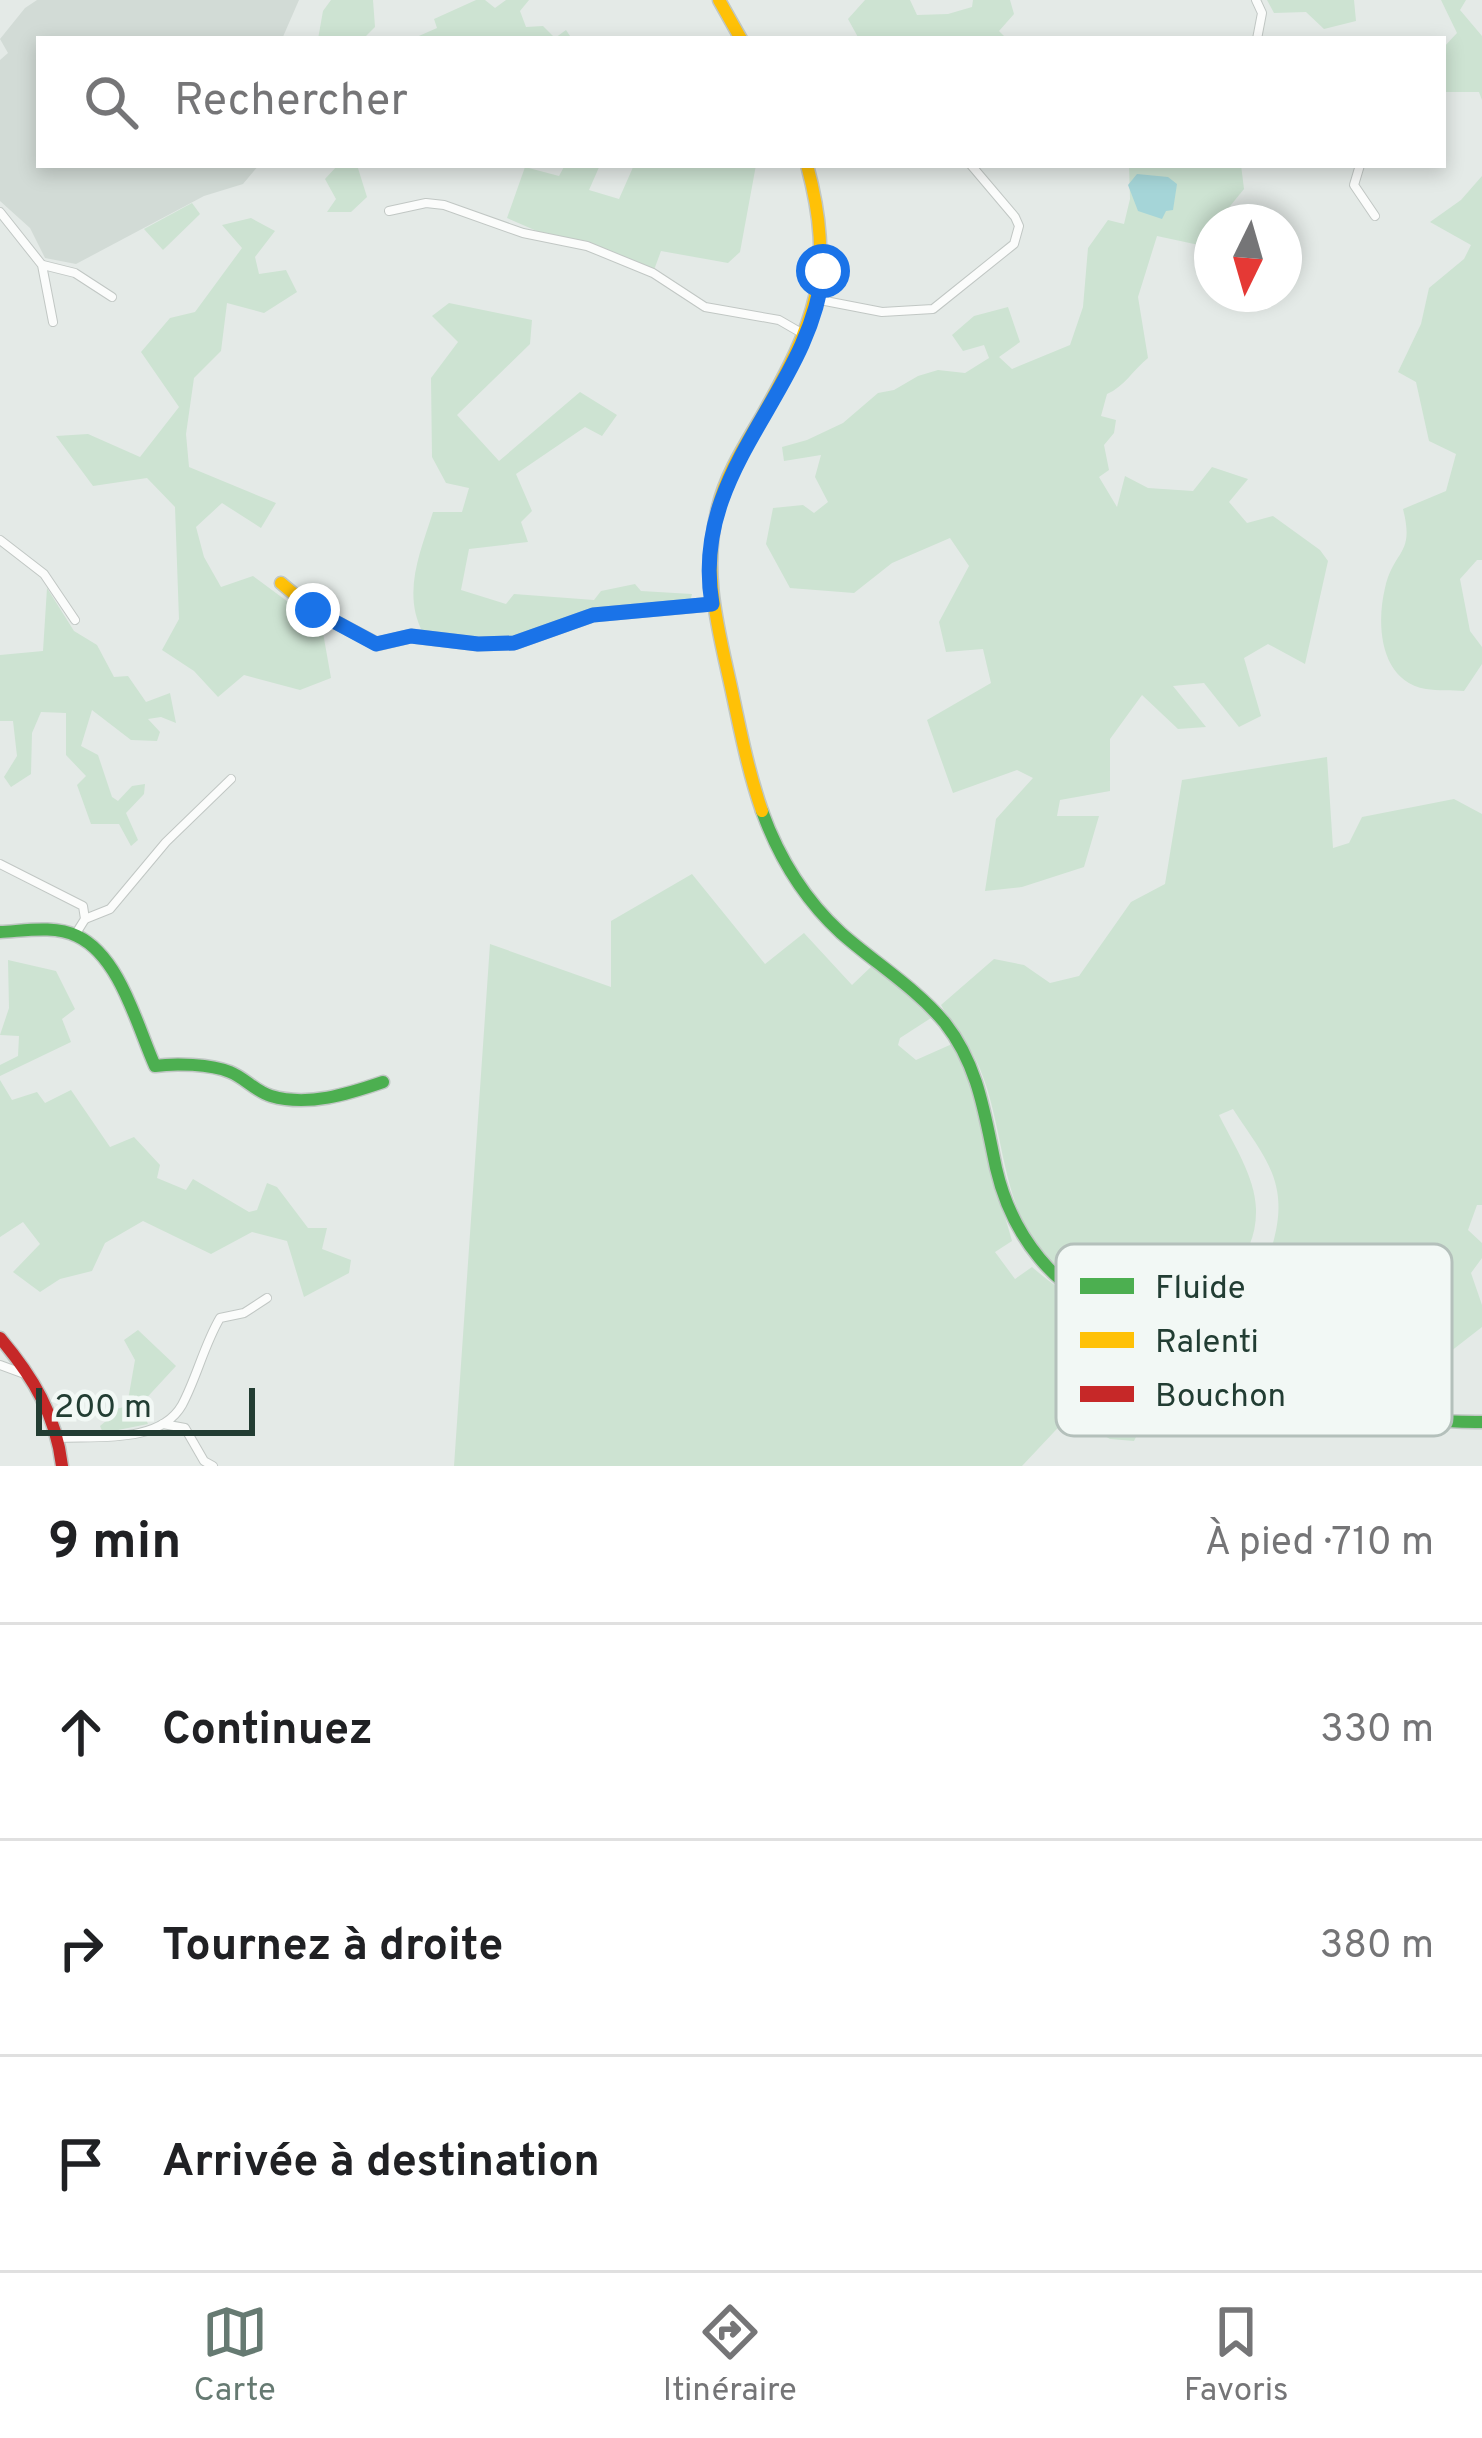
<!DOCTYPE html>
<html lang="fr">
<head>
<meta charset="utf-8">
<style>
  :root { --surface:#fff; --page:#f2f2f2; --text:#202124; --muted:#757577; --line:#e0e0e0; --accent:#667a72 }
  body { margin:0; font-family:Overpass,sans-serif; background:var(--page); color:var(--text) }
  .compass { position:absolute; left:1194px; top:204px; width:108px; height:108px; border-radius:50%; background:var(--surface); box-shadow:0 6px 18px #0003; rotate:185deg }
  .scale { position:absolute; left:36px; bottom:30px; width:219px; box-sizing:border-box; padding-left:12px; border:6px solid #223d33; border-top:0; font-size:33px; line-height:42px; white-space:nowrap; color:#223d33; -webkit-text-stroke:9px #f2f8f5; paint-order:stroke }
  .stop { position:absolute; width:36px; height:36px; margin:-27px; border:9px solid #1a73e8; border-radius:50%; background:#fff }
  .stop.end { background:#1a73e8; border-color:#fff; box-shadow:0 3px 12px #0008 }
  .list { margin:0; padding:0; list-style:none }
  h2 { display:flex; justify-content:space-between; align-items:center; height:156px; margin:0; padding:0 48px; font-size:51px }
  h2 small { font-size:39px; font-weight:400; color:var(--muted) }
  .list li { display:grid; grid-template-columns:78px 1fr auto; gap:36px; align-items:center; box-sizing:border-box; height:216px; padding:0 48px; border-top:3px solid var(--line) }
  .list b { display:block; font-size:45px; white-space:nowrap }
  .list em { font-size:39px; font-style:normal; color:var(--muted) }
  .icon { flex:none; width:66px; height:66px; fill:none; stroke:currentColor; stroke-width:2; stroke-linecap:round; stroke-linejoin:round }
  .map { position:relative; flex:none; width:1482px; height:1466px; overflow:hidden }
  .search { position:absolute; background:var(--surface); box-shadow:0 6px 18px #0003; left:36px; right:36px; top:36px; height:132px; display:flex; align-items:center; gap:30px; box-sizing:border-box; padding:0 42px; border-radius:0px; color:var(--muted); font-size:45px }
  .sheet { height:804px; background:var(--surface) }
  nav { display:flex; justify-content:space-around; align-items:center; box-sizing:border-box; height:168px; border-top:3px solid var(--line); background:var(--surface); font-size:33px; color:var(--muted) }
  nav a { display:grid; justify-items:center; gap:6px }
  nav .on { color:var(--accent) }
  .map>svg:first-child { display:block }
  .built { fill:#d2dbd6 }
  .green { fill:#cde3d2 }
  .water { fill:#a5d5d8 }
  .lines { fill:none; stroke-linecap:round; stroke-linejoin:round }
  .street-casing { stroke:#c1c7c4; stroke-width:10 }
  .fast-casing { stroke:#c0c7c4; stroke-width:15 }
  .slow-casing { stroke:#c0c7c4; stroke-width:15 }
  .jam-casing { stroke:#c0c7c4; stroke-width:15 }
  .street { stroke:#fbfcfb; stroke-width:8 }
  .fast { stroke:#4caf50; stroke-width:12 }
  .slow { stroke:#ffc107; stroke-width:12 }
  .jam { stroke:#c62828; stroke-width:12 }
  .route { stroke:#1a73e8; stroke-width:15 }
  .key { fill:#f2f8f5; stroke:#b4c0bb; stroke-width:3 }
  .key-label { font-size:33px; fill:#223d33 }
</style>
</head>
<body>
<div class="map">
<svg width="1482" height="1466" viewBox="0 0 1482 1466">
  <rect width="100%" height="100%" fill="#e4eae7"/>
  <path class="built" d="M37,0H299L282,39H39V165H259L243,184L204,196L76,264L45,258L30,228L0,201V60L8,53L0,39L25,8Z"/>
  <g class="green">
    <path d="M331,0H373L375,27L363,39H318L323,11Z"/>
    <path d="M476,0H485L495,8L506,0H529L520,11L526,27L543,26L555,38L566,30L572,39H412L437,28L434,19Z"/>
    <path d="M865,0H910L917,15L948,14L972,7L973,0H1010L1014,14L999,31L1007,39H859L848,19Z"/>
    <path d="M1267,0H1354L1356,21L1324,29L1306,12L1274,13Z"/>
    <path d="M1441,0H1466L1460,10L1482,36V100L1479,92H1445L1443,48L1457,33Z"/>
    <path d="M338,165H357L367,197L351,212H327L336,199L325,179Z"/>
    <path d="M565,165H600L589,190L619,199L634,165H756L740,252L728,263L661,251L654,270L599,246L539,232L507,218L525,167L559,176Z"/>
    <path d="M1129,165H1241L1244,189L1217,222H1212V228L1199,245L1157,236L1138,297L1148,358C1133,370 1124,387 1107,394L1101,416L1116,420L1114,433L1104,445L1109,470L1099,477L1117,507L1125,476L1148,488L1193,491L1212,467L1248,479L1229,502L1247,523L1273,516L1320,550L1328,561L1305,664L1268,644L1244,658L1261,716L1239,727L1204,683L1173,686L1206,727L1178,729L1142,695L1110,739V791L1060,800L1057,816H1099L1084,867L1022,887L985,891L996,819L1033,778L1017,770L953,793L927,720L991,683L983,649L946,652L939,622L969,566L950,538L892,563L854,593L790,588L766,544L773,508L803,505L814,513L828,502L815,477L821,455L784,461L782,447L807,440L843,423L878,393L894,390L918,376L938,370L965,373L989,358L984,345L963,351L952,335L974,316L1008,307L1020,342L999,357L1012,369L1070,345L1083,307L1088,248L1108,220L1124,224L1130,199Z"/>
    <path d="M1482,176V560H1477L1460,579L1470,631L1482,647V664L1464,691C1452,690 1438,691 1426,689C1380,681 1376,625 1385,588C1394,549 1415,556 1403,509L1446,491L1456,454L1429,441L1416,382L1398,372L1421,324L1429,288L1464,259L1471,245L1430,222L1461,200Z"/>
    <path d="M192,203L200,214L163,250L144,229Z"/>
    <path d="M251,218L275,231L255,257L259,274L286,270L297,292L264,313L227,303L221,351L194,378L186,434L189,467L276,503L261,528L222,503L196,527L204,557L221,587L253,576L322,627L331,678L300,690L244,675L218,697L194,671L162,650L179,619L175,507L147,478L93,486L56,436L88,434L140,457L179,407L141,352L170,318L195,312L242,248L222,225Z"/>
    <path d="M449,303L532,320L530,344L457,415L499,461L580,392L617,415L602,436L585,427L516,474L532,511L521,522L528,542L469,549L461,590L506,604L514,594L594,600L601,591L635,584L641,591L692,594L690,602L593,611L513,639H475L423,633C402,593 420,553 433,512H462L469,488L446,483L432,457L431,378L458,342L432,316Z"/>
    <path d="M47,588L74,631L97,645L114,677L128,676L146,702L170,693L176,723L161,717L148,719L160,732L157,741L131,740L92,710L81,746L98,755L112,797L118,801L132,786L145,784L144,794L126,813L138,840L131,846L119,824H91L77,785L86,776L66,755V713L41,712L32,733L31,774L11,787L4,777L17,756L13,721H0V655L43,651Z"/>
    <path d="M1327,757L1333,848L1349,843L1362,817L1454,799L1482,814V1205H1477L1468,1230L1482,1243V1258L1471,1273L1482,1305V1327L1437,1362L1422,1356L1398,1326L1355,1329L1342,1362L1315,1354L1303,1368L1271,1356L1227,1320L1239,1311L1235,1297C1257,1280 1266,1269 1273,1243C1290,1182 1265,1158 1233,1109L1219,1115C1233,1144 1255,1176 1256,1209C1258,1281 1179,1318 1116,1301C1093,1295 1070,1280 1053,1264C999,1211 1007,1135 980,1069C971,1046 953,1027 941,1005L994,959L1024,965L1050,983L1079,976L1131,902L1165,884L1182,780Z"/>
    <path d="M692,874L765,964L804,933L852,985L874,964L931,1018L900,1038L898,1045L916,1060L952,1044L968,1073L982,1118L990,1164L1012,1241L995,1252L1015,1279L1032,1267C1077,1306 1127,1331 1187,1316L1222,1340L1199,1404L1162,1398L1153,1378L1133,1366C1121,1388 1117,1415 1138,1433L1134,1441L1110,1439L1069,1416L1022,1466H454L490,944L611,987V921Z"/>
    <path d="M8,960L56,971L75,1009L62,1019L71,1042L0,1076V1065L18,1056L19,1036L0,1035L9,1008Z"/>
    <path d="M0,1080L12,1100L37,1092L45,1103L71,1090L110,1147L134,1137L160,1165L157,1178L186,1190L193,1179L249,1212L257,1210L267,1183L277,1187L308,1228H327L322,1249L351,1260L349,1273L304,1297L287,1241L252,1232L211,1254L143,1221L105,1243L92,1271L60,1279L40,1292L13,1272L40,1244L23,1222L0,1237Z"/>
    <path d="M138,1330L176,1366L140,1405L148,1424L103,1433L100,1426L106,1421V1412L127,1406L135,1360L124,1340Z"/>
  </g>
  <path class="water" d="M1137,174L1168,177L1177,184L1173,210L1166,211L1162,219L1138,211L1128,185Z"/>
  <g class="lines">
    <g class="street-casing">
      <g id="street">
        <path d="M1256,0L1262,13L1257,39"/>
        <path d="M1360,165L1354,185L1375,216"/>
        <path d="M389,211L426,203L444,205L523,233L587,246L653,273L705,307L779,320L805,335"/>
        <path d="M0,212L42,265L53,322"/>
        <path d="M43,265L75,273L112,297"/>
        <path d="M820,300L882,312L933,309L1014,244L1019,226L1015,217L971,165"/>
        <path d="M0,540L44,574L75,620"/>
        <path d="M0,864L83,906L85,919L75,935"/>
        <path d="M85,919L110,909L166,842L231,779"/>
        <path d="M0,1365L30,1376"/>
        <path d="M163,1424L185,1428L204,1461L213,1466"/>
        <path d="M59,1438C96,1436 160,1444 182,1405C197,1377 204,1345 220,1318L244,1313L267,1298"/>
      </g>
    </g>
    <g class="fast-casing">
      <g id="fast">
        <path d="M762,811C779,858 804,899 841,933C875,963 916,988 945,1023C979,1066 985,1117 996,1168C1011,1233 1055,1296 1123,1311C1148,1316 1171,1311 1196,1310C1220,1325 1239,1346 1262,1361C1328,1404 1404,1423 1482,1422"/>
        <path d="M0,932C24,931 54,925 77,936C120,956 137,1026 155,1066C174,1063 211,1064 230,1072C245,1078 255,1091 271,1096C308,1107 348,1094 383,1082"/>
      </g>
    </g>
    <g class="slow-casing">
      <g id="slow">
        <path d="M719,0L741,39"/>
        <path d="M281,583L313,610L377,644L411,636L478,644L514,643L593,615L713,604"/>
        <path d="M762,811C748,771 740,729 731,687C717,624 702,571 718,507C726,474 745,445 762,416C815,322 836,273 807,165"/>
      </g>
    </g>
    <g class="jam-casing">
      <path id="jam" d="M0,1338C33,1377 56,1415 62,1466"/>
    </g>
    <use href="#street" class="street"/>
    <use href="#fast" class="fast"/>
    <use href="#slow" class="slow"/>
    <use href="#jam" class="jam"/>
  </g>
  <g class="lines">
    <path class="route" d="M313,610L376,644L411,636L478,644L514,643L593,615L712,604C689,469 810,394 823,271"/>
  </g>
  <rect x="1056" y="1244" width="396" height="192" rx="18" class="key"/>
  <rect x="1080" y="1278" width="54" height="16" fill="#4caf50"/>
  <rect x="1080" y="1332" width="54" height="16" fill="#ffc107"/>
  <rect x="1080" y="1386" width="54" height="16" fill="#c62828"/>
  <g class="key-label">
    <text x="1155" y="1298">Fluide</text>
    <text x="1155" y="1352">Ralenti</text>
    <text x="1155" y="1406">Bouchon</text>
  </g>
</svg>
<svg class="compass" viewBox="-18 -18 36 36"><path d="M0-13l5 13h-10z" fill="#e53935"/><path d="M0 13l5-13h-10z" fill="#757577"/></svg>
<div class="scale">200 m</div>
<div class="stop" style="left:823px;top:271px"></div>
<div class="stop end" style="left:313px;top:610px"></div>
<div class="search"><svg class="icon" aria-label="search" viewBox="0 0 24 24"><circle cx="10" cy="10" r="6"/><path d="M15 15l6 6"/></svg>Rechercher</div>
</div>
<section class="sheet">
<h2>9 min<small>À pied · 710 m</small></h2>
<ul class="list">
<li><svg class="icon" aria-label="ahead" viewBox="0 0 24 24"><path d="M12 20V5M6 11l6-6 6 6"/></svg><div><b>Continuez</b></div><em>330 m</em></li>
<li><svg class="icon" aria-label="right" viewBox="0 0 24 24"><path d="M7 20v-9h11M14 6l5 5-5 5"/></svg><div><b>Tournez à droite</b></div><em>380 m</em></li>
<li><svg class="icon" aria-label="arrive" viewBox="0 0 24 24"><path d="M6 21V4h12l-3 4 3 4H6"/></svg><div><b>Arrivée à destination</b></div></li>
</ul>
</section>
<nav>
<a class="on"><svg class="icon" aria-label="map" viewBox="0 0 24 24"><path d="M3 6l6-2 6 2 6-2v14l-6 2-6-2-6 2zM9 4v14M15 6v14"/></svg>Carte</a>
<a><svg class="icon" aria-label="directions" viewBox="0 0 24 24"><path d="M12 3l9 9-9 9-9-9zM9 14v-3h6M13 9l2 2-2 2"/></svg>Itinéraire</a>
<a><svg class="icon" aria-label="saved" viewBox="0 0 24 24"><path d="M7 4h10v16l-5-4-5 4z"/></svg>Favoris</a>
</nav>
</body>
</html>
